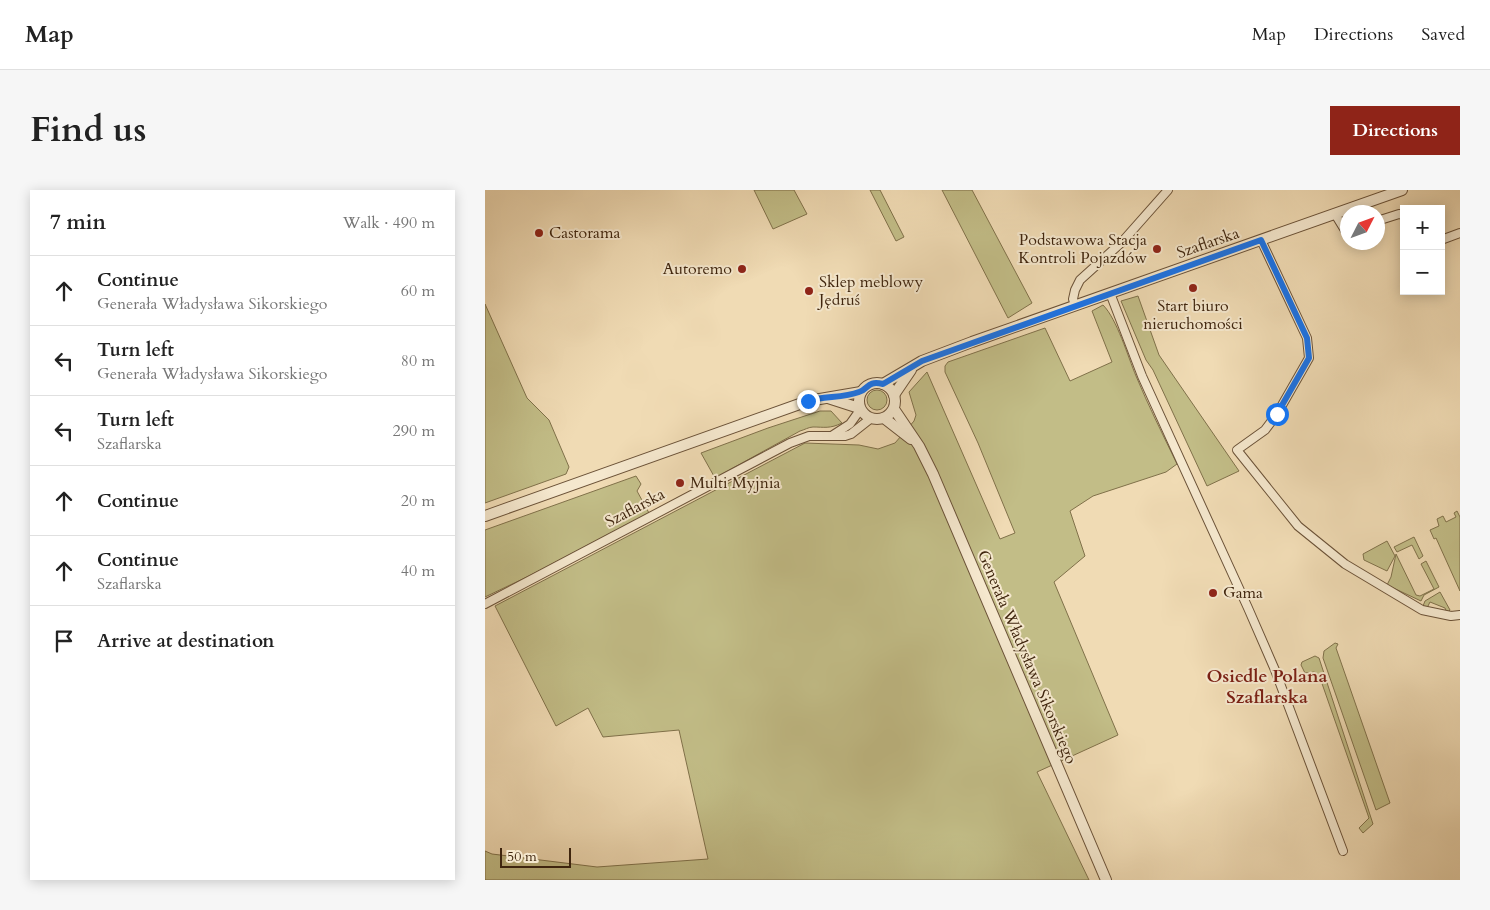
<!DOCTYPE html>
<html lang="en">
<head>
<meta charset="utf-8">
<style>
  :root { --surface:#fff; --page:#f6f6f6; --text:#222; --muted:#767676; --line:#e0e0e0; --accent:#8f2418 }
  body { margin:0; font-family:Cardo,serif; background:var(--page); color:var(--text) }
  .controls { position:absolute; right:15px; top:15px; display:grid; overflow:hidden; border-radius:0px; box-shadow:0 2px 12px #0003 }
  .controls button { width:45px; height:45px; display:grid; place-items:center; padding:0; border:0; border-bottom:1px solid var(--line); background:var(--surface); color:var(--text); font:25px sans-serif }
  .compass { position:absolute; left:855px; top:15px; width:45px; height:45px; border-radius:50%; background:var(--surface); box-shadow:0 2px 12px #0003; rotate:48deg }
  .scale { position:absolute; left:15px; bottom:12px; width:71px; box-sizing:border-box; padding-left:5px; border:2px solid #3f250e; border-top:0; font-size:14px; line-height:18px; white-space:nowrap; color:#3f250e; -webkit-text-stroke:4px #f5e8ce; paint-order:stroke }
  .stop { position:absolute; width:15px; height:15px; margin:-11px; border:4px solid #1a73e8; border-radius:50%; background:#fff }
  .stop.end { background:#1a73e8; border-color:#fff; box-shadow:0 1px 5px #0008 }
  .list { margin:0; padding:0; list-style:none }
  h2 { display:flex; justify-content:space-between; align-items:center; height:65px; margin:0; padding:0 20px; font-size:21px }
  h2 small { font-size:16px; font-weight:400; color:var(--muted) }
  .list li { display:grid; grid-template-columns:32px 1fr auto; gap:15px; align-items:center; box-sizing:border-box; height:70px; padding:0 20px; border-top:1px solid var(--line) }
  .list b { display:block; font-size:19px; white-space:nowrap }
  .list p { margin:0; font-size:16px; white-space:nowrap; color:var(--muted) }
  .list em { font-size:16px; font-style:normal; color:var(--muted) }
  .icon { flex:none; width:28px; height:28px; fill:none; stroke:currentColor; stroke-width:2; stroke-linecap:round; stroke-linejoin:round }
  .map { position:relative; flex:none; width:975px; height:690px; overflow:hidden; border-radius:0px }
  header { display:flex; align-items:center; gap:30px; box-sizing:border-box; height:70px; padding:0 25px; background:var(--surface); border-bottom:1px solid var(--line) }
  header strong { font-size:24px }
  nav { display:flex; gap:28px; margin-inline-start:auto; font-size:18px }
  .intro { display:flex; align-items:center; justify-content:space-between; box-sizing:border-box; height:120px; padding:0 30px }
  h1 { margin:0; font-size:35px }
  .button { padding:12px 22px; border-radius:0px; background:var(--accent); color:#fff; font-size:18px; font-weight:700 }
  main { display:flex; gap:30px; padding:0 30px }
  aside { flex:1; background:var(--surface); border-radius:0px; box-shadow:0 2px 12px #0003 }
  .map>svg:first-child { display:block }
  .green { fill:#c2bd87; stroke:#80714a }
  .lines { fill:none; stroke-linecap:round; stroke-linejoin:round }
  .minor-casing { stroke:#6b5238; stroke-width:10 }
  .tertiary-casing { stroke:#6b5238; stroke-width:12 }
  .minor { stroke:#f5e8ce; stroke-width:8 }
  .tertiary { stroke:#f5e8ce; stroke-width:10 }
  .route { stroke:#1a73e8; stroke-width:6 }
  .poi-dot { fill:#8f2418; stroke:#f5e8ce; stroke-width:2 }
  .labels { text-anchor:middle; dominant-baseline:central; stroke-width:4; stroke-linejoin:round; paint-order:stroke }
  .poi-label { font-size:16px; fill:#3f250e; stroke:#f5e8ce; text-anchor:start }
  .street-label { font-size:16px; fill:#3f250e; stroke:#f5e8ce }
  .neighbourhood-label { font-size:18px; font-weight:bold; fill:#7a1f14; stroke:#f5e8ce }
</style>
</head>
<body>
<header>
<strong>Map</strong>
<nav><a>Map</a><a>Directions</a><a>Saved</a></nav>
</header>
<div class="intro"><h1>Find us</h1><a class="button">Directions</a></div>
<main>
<aside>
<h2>7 min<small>Walk · 490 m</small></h2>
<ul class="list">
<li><svg class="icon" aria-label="ahead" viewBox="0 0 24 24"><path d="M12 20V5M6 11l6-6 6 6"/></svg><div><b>Continue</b><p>Generała Władysława Sikorskiego</p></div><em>60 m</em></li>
<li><svg class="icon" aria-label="left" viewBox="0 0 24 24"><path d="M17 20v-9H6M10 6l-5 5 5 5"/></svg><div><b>Turn left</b><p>Generała Władysława Sikorskiego</p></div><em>80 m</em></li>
<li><svg class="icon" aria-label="left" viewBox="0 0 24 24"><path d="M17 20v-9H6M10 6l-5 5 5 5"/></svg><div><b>Turn left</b><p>Szaflarska</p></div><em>290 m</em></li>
<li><svg class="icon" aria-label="ahead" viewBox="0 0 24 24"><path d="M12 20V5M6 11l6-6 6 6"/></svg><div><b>Continue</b></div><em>20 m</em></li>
<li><svg class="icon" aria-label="ahead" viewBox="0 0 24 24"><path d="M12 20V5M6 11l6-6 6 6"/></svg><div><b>Continue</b><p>Szaflarska</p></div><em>40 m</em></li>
<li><svg class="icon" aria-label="arrive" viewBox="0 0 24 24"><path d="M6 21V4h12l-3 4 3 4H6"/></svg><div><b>Arrive at destination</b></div></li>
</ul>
</aside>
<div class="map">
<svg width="975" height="690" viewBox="0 0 975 690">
  <rect width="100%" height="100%" fill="#f0dbb4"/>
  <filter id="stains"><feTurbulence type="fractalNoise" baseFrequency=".004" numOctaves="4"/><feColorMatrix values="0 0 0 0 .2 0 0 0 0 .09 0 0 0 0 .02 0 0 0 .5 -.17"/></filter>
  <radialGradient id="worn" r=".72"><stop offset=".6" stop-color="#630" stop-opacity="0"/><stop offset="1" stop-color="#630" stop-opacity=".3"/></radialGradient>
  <g class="green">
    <path d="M269,0H309L322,24L288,39Z"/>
    <path d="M385,0H395L419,47L411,51Z"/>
    <path d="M457,0H487L547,113L523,128Z"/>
    <path d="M653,106L674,165L754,281L722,296L668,180L661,170L636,111Z"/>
    <path d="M0,114L42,208L64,230L84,277L81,284L0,313Z"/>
    <path d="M618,115C632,129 643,167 651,186C663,215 678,245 692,274L681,282L608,306L585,321L600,366L569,392L633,545L552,582L604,690H0V661L7,664L112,677L223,669L194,540L118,547L103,518L71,536L10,416L320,253L374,255L393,259L410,253L429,231L431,225L424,202L442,182L515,349L530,343L493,253L460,182V176L463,172L560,138L585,191L627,172L607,121Z"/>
    <circle cx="392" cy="210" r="10"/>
    <path d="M335,221H346L357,233C345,239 339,237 328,237C324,237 319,240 315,241L230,288L216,263L283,238Z"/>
    <path d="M151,286L156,294L152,301L164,323L44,386L0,407V340Z"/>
    <path d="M972,321L975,327V401L951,348L949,349L945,340L954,336L952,329L958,326L961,332L971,327L969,323Z"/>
    <path d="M929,347L938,366L934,369L927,355L912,362L909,357Z"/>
    <path d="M902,351L910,366L902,381L879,370L878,364Z"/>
    <path d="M911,364L931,405L935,406L949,399L936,374L941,371L954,397L939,405L936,411L902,395L906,387Z"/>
    <path d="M955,402L965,420L962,423L960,418L945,412L942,418L938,416L940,411Z"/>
    <path d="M850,453L853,454L851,458L905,613L891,620L838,468L839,461Z"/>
    <path d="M830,466L834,468L888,634L878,643L874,638L884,628L834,485L829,482L820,483L816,475L817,472Z"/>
  </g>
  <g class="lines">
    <g class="minor-casing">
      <g id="minor">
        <path d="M850,24L861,42L862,41"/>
        <path d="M892,31L914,24L919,25"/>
        <path d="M776,50L822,148L824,168L792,224L780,240L752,260L813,336L860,374L937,420L966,426L975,425"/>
        <path d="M956,50L975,43"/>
        <path d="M625,103L657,186L763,418L790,480L858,661"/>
        <path d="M590,116L588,109L590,100L595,90L637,52L683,0"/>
        <path d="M348,245L365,234L375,220"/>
        <path d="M0,414L305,253L324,246H360L366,244L385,229"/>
      </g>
    </g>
    <g class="tertiary-casing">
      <g id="tertiary">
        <circle cx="392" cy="211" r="18"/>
        <path d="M398,194L437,171L487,152L917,0"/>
        <path d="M409,205L426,180"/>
        <path d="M343,208L374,218"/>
        <path d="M409,219L434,256L448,284L621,690"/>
        <path d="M399,228L426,249"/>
        <path d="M0,326L323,211L376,202"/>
      </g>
    </g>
    <use href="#minor" class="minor"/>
    <use href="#tertiary" class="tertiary"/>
  </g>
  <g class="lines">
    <path class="route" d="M323,211C339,206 358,208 374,202C384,199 382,190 398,194L437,171L451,166L776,50L822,148L824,168L792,224"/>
  </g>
  <g class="poi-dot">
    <circle cx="54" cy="43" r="5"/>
    <circle cx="672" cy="59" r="5"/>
    <circle cx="257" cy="79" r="5"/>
    <circle cx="708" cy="98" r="5"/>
    <circle cx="324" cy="101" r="5"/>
    <circle cx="195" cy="293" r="5"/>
    <circle cx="728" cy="403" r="5"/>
  </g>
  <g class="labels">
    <g class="poi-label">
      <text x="64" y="43">Castorama</text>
      <text x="662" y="50" text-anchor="end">Podstawowa Stacja<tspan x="662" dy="18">Kontroli Pojazdów</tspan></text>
      <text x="247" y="79" text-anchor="end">Autoremo</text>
      <text x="334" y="92">Sklep meblowy<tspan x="334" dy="18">Jędruś</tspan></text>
      <text x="708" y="116" text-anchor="middle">Start biuro<tspan x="708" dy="18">nieruchomości</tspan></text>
      <text x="205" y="293">Multi Myjnia</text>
      <text x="738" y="403">Gama</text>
    </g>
    <g class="street-label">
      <text transform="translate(723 53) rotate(-19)">Szaflarska</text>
      <text transform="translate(150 318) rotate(-28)">Szaflarska</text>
      <text transform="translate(542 467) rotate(67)">Generała Władysława Sikorskiego</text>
    </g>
    <g class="neighbourhood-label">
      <text x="782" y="486">Osiedle Polana<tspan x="782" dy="21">Szaflarska</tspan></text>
    </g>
  </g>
  <rect width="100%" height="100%" filter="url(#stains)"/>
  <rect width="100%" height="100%" fill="url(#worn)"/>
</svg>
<div class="controls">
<button>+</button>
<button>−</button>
</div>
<svg class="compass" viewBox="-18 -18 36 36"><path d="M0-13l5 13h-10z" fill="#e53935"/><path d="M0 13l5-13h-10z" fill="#767676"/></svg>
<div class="scale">50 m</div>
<div class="stop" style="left:792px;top:224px"></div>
<div class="stop end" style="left:323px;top:211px"></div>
</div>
</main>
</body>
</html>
